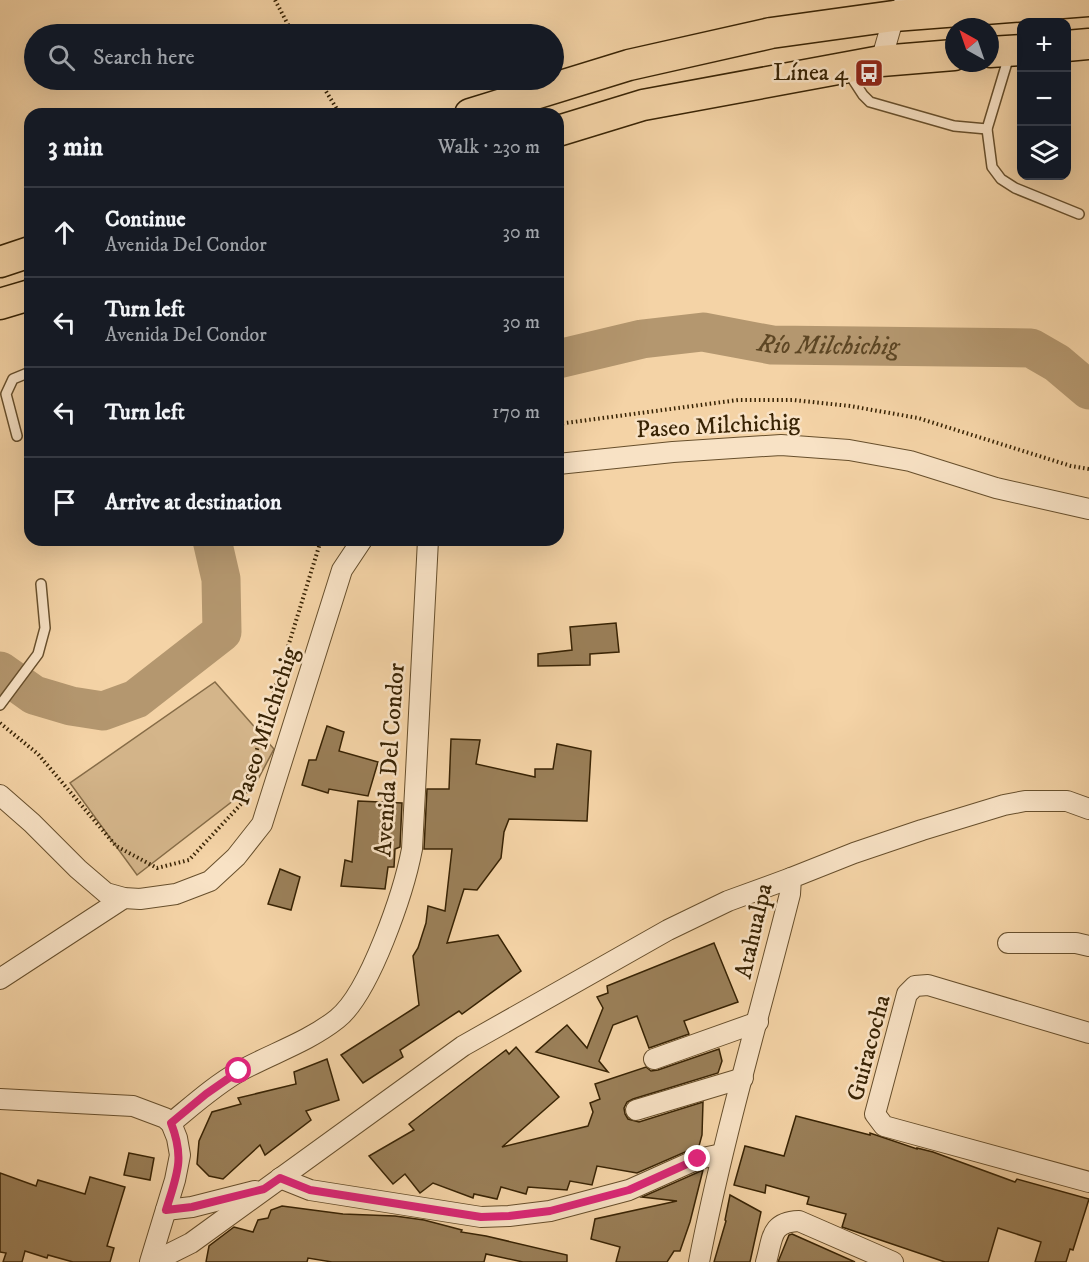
<!DOCTYPE html>
<html lang="en">
<head>
<meta charset="utf-8">
<style>
  :root { --surface:#171b24; --page:#20242c; --text:#f1f3f6; --muted:#9ea1a6; --line:#363941 }
  body { margin:0; font-family:"IM FELL DW Pica",serif; background:var(--page); color:var(--text) }
  .controls { position:absolute; right:18px; top:18px; display:grid; overflow:hidden; border-radius:12px; box-shadow:0 6px 24px #0002 }
  .controls button { width:54px; height:54px; display:grid; place-items:center; padding:0; border:0; border-bottom:2px solid var(--line); background:var(--surface); color:var(--text); font:30px sans-serif }
  .compass { position:absolute; left:945px; top:18px; width:54px; height:54px; border-radius:50%; background:var(--surface); box-shadow:0 6px 24px #0002; rotate:320deg }
  .stop { position:absolute; width:18px; height:18px; margin:-14px; border:4px solid #db2777; border-radius:50%; background:#fff }
  .stop.end { background:#db2777; border-color:#fff; box-shadow:0 2px 6px #0008 }
  .list { margin:0; padding:0; list-style:none }
  h2 { display:flex; justify-content:space-between; align-items:center; height:78px; margin:0; padding:0 24px; font-size:26px }
  h2 small { font-size:20px; font-weight:400; color:var(--muted) }
  .list li { display:grid; grid-template-columns:39px 1fr auto; gap:18px; align-items:center; box-sizing:border-box; height:90px; padding:0 24px; border-top:2px solid var(--line) }
  .list b { display:block; font-size:22px; white-space:nowrap }
  .list p { margin:0; font-size:20px; white-space:nowrap; color:var(--muted) }
  .list em { font-size:20px; font-style:normal; color:var(--muted) }
  .icon { flex:none; width:33px; height:33px; fill:none; stroke:currentColor; stroke-width:2; stroke-linecap:round; stroke-linejoin:round }
  .map { position:relative; flex:none; width:1089px; height:1262px; overflow:hidden }
  .search { position:absolute; background:var(--surface); box-shadow:0 6px 24px #0002; left:24px; top:24px; width:540px; height:66px; display:flex; align-items:center; gap:15px; box-sizing:border-box; padding:0 21px; border-radius:33px; color:var(--muted); font-size:22px }
  .panel { position:absolute; background:var(--surface); box-shadow:0 6px 24px #0002; left:24px; top:108px; width:540px; height:438px; border-radius:18px }
  .map>svg:first-child { display:block }
  .green { fill:#d4b58a; stroke:#866c47; stroke-width:1.5 }
  .lines { fill:none; stroke-linecap:round; stroke-linejoin:round }
  .river { stroke:#b4976f; stroke-width:39 }
  .building { fill:#9a7f58; stroke:#382304; stroke-width:1.5 }
  .lane-casing { stroke:#674f2c; stroke-width:12 }
  .street-casing { stroke:#674f2c; stroke-width:22 }
  .primary-casing { stroke:#382304; stroke-width:33 }
  .path { stroke:#382304; stroke-width:4; stroke-dasharray:1.5 3; stroke-linecap:butt }
  .lane { stroke:#f8e2c5; stroke-width:9 }
  .street { stroke:#f8e2c5; stroke-width:20 }
  .primary { stroke:#f4d3a6; stroke-width:30 }
  .route { stroke:#db2777; stroke-width:8 }
  .labels { text-anchor:middle; dominant-baseline:central; stroke-width:5; stroke-linejoin:round; paint-order:stroke }
  .poi-label { font-size:24px; fill:#382304; stroke:#f8e2c5; text-anchor:end }
  .street-label { font-size:24px; fill:#382304; stroke:#f8e2c5 }
  .water-label { font-size:26px; font-style:italic; fill:#5d4624; stroke:#f8e2c5 }
</style>
</head>
<body>
<div class="map">
<svg width="1089" height="1262" viewBox="0 0 1089 1262">
  <rect width="100%" height="100%" fill="#f4d3a6"/>
  <filter id="stains"><feTurbulence type="fractalNoise" baseFrequency=".00333" numOctaves="4"/><feColorMatrix values="0 0 0 0 .2 0 0 0 0 .09 0 0 0 0 .02 0 0 0 .5 -.17"/></filter>
  <radialGradient id="worn" r=".72"><stop offset=".6" stop-color="#630" stop-opacity="0"/><stop offset="1" stop-color="#630" stop-opacity=".3"/></radialGradient>
  <path class="green" d="M215,682L274,749L256,783L137,875L70,783Z"/>
  <g class="lines">
    <g class="river">
      <path id="s1" d="M558,359L642,339L703,332L772,345L1031,348L1057,363L1089,390"/>
      <path d="M0,671L34,695L71,706L103,711L136,699L222,632L221,579L212,540"/>
    </g>
  </g>
  <g class="building">
    <path d="M616,623L619,652L590,654V665L538,666V654L572,650L570,627Z"/>
    <path d="M327,726L344,732L339,751L378,762L368,796L329,789L328,793L302,785L309,760H316Z"/>
    <path d="M451,739L480,740L476,764L535,777V769H553L557,744L591,751L587,821L509,819L504,832L501,858L477,890L464,889L447,943L498,935L521,971L462,1014L459,1011L400,1050L403,1057L363,1083L341,1055L419,1005L413,956L418,948L426,923L428,906L445,911L452,849H424L427,789H449Z"/>
    <path d="M358,801L402,803L400,847L395,849L394,867H388L385,889L341,886L345,860L352,862Z"/>
    <path d="M280,869L300,877L291,910L268,904Z"/>
    <path d="M714,943L738,1002L684,1021L689,1034L649,1048L637,1016L613,1025L599,1061L608,1072L536,1052L567,1025L587,1048L603,1008L597,997L608,993L607,986Z"/>
    <path d="M516,1047L559,1097L502,1147L588,1126L593,1112L590,1103L600,1099L595,1084L646,1067L651,1071L658,1070L719,1049L722,1061L718,1073L633,1099L627,1102L624,1108L625,1114L628,1119L639,1122L703,1102L702,1135L699,1146L637,1173L597,1166L592,1185L570,1181L567,1190L528,1187L526,1194L501,1187L497,1199L474,1194L473,1198L433,1183L420,1193L405,1174L393,1184L369,1156L414,1130L409,1124L506,1050L509,1054Z"/>
    <path d="M327,1059L339,1100L306,1111L311,1120L265,1155L260,1145L223,1179L209,1176L197,1164L199,1141L212,1112L241,1104L238,1098L296,1084L294,1072Z"/>
    <path d="M796,1116L870,1135V1133L917,1149V1148L933,1152L1015,1182L1017,1179L1089,1199L1073,1250L1070,1249L1066,1262H1035L1041,1242L998,1228L988,1262H945L842,1227L846,1214L807,1204L809,1197L766,1185L765,1193L734,1185L745,1146L784,1156Z"/>
    <path d="M129,1153L154,1158L150,1180L124,1175Z"/>
    <path d="M703,1170L690,1222L680,1251H674L667,1262H616L620,1247L591,1239L595,1219L677,1201L642,1197Z"/>
    <path d="M0,1173L36,1186L38,1180L85,1194L90,1177L125,1187L107,1246L114,1248L110,1262H73L48,1255L47,1258L25,1251L22,1262H3L6,1253L0,1252Z"/>
    <path d="M730,1195L761,1212L750,1262H714L726,1221L725,1220Z"/>
    <path d="M282,1206L343,1214L395,1216L424,1220L462,1230L461,1232L486,1236L567,1255V1262H523L486,1254L484,1262H332L308,1258L307,1262H206L209,1246L234,1227L253,1232L258,1220L268,1218L271,1210Z"/>
    <path d="M792,1234L855,1262H778L789,1235Z"/>
  </g>
  <g class="lines">
    <g class="lane-casing">
      <g id="lane">
        <path d="M1009,56L987,129L992,167L1001,179L1015,188L1079,214"/>
        <path d="M848,72L863,95L870,102L954,126L987,129"/>
        <path d="M17,436L6,394L13,379L30,372"/>
        <path d="M0,705L38,654L45,628L41,584"/>
      </g>
    </g>
    <g class="street-casing">
      <g id="street">
        <path d="M881,61L894,16L901,8"/>
        <path d="M558,464L673,452L781,445L849,450L910,461L996,488L1089,509"/>
        <path d="M0,795L32,823L78,869L106,893L124,898L140,899L176,894L210,881L236,857L262,824L342,570L362,540"/>
        <path d="M1008,943H1076L1089,946"/>
        <path d="M0,979L124,898"/>
        <path d="M1089,1033L928,985L915,986L907,994L875,1114L884,1126L1089,1182"/>
        <path d="M654,1059L758,1022"/>
        <path d="M0,1099L133,1106L165,1118L171,1123"/>
        <path d="M636,1110L743,1078"/>
        <path d="M280,1178L310,1190L481,1217L509,1216L550,1211L629,1190L698,1159L722,1154"/>
        <path d="M166,1210L192,1207L255,1191"/>
        <path d="M150,1262L175,1180L180,1155L177,1138L171,1123C193,1105 215,1085 240,1071C273,1053 308,1042 337,1019C370,993 404,891 412,849L428,540"/>
        <path d="M153,1262L191,1243L463,1046L668,930L728,901L791,878"/>
        <path d="M699,1262C723,1138 759,1017 790,894L791,878L854,853L922,830L1004,805L1025,801H1067L1089,809"/>
        <path d="M766,1262C773,1238 770,1222 799,1221L893,1262"/>
      </g>
    </g>
    <g class="primary-casing">
      <g id="primary">
        <path d="M1066,46L1089,44"/>
        <path d="M990,52L1022,50"/>
        <path d="M470,114L629,65L771,33L894,16L1089,1"/>
        <path d="M558,131L643,105L881,61L954,55"/>
        <path d="M0,262L30,252"/>
        <path d="M0,304L30,295"/>
      </g>
    </g>
    <g class="path">
      <path d="M275,0L293,34"/>
      <path d="M319,80L340,114"/>
      <path d="M558,424L738,400H793L850,406L918,418L1071,466L1089,469"/>
      <path d="M0,723L38,754L116,846L157,868L189,860L243,802L261,734L321,540"/>
    </g>
    <use href="#lane" class="lane"/>
    <use href="#street" class="street"/>
    <use href="#primary" class="primary"/>
  </g>
  <g class="lines">
    <path class="route" d="M239,1071L206,1094L171,1123C185,1159 177,1174 166,1210L192,1207L264,1189L280,1178L310,1190L481,1217L509,1216L550,1211L629,1190L698,1159"/>
  </g>
  <defs>
    <g id="bus-square" transform="scale(1.5)"><rect x="-9" y="-9" width="18" height="18" rx="4" fill="#8f2418" stroke="#f8e2c5"/><path d="M-5-6H5V4H4V6H2V4H-2V6H-4V4H-5ZM-3.5-4V0h7V-4ZM-3.5 1.2v1.5H-2V1.2ZM2 1.2v1.5H3.5V1.2Z" fill="#fff"/></g>
  </defs>
  <g fill-rule="evenodd">
    <use href="#bus-square" x="869" y="73"/>
  </g>
  <g class="labels">
    <g class="poi-label">
      <text x="848" y="73">Línea 4</text>
    </g>
    <g class="street-label">
      <text transform="translate(718 426) rotate(-3)">Paseo Milchichig</text>
      <text transform="translate(266 726) rotate(-72)">Paseo Milchichig</text>
      <text transform="translate(390 760) rotate(-86)">Avenida Del Condor</text>
      <text transform="translate(754 931) rotate(-77)">Atahualpa</text>
      <text transform="translate(869 1048) rotate(-75)">Guiracocha</text>
    </g>
    <g class="water-label">
      <text stroke="none"><textPath href="#s1" startOffset="274">Río Milchichig</textPath></text>
    </g>
  </g>
  <rect width="100%" height="100%" filter="url(#stains)"/>
  <rect width="100%" height="100%" fill="url(#worn)"/>
</svg>
<div class="controls">
<button>+</button>
<button>−</button>
<button><svg class="icon" aria-label="layers" viewBox="0 0 24 24"><path d="M12 4l9 5-9 5-9-5zM3 14l9 5 9-5"/></svg></button>
</div>
<svg class="compass" viewBox="-18 -18 36 36"><path d="M0-13l5 13h-10z" fill="#e53935"/><path d="M0 13l5-13h-10z" fill="#9ea1a6"/></svg>
<div class="stop" style="left:239px;top:1071px"></div>
<div class="stop end" style="left:698px;top:1159px"></div>
<div class="search"><svg class="icon" aria-label="search" viewBox="0 0 24 24"><circle cx="10" cy="10" r="6"/><path d="M15 15l6 6"/></svg>Search here</div>
<section class="panel">
<h2>3 min<small>Walk · 230 m</small></h2>
<ul class="list">
<li><svg class="icon" aria-label="ahead" viewBox="0 0 24 24"><path d="M12 20V5M6 11l6-6 6 6"/></svg><div><b>Continue</b><p>Avenida Del Condor</p></div><em>30 m</em></li>
<li><svg class="icon" aria-label="left" viewBox="0 0 24 24"><path d="M17 20v-9H6M10 6l-5 5 5 5"/></svg><div><b>Turn left</b><p>Avenida Del Condor</p></div><em>30 m</em></li>
<li><svg class="icon" aria-label="left" viewBox="0 0 24 24"><path d="M17 20v-9H6M10 6l-5 5 5 5"/></svg><div><b>Turn left</b></div><em>170 m</em></li>
<li><svg class="icon" aria-label="arrive" viewBox="0 0 24 24"><path d="M6 21V4h12l-3 4 3 4H6"/></svg><div><b>Arrive at destination</b></div></li>
</ul>
</section>
</div>
</body>
</html>
